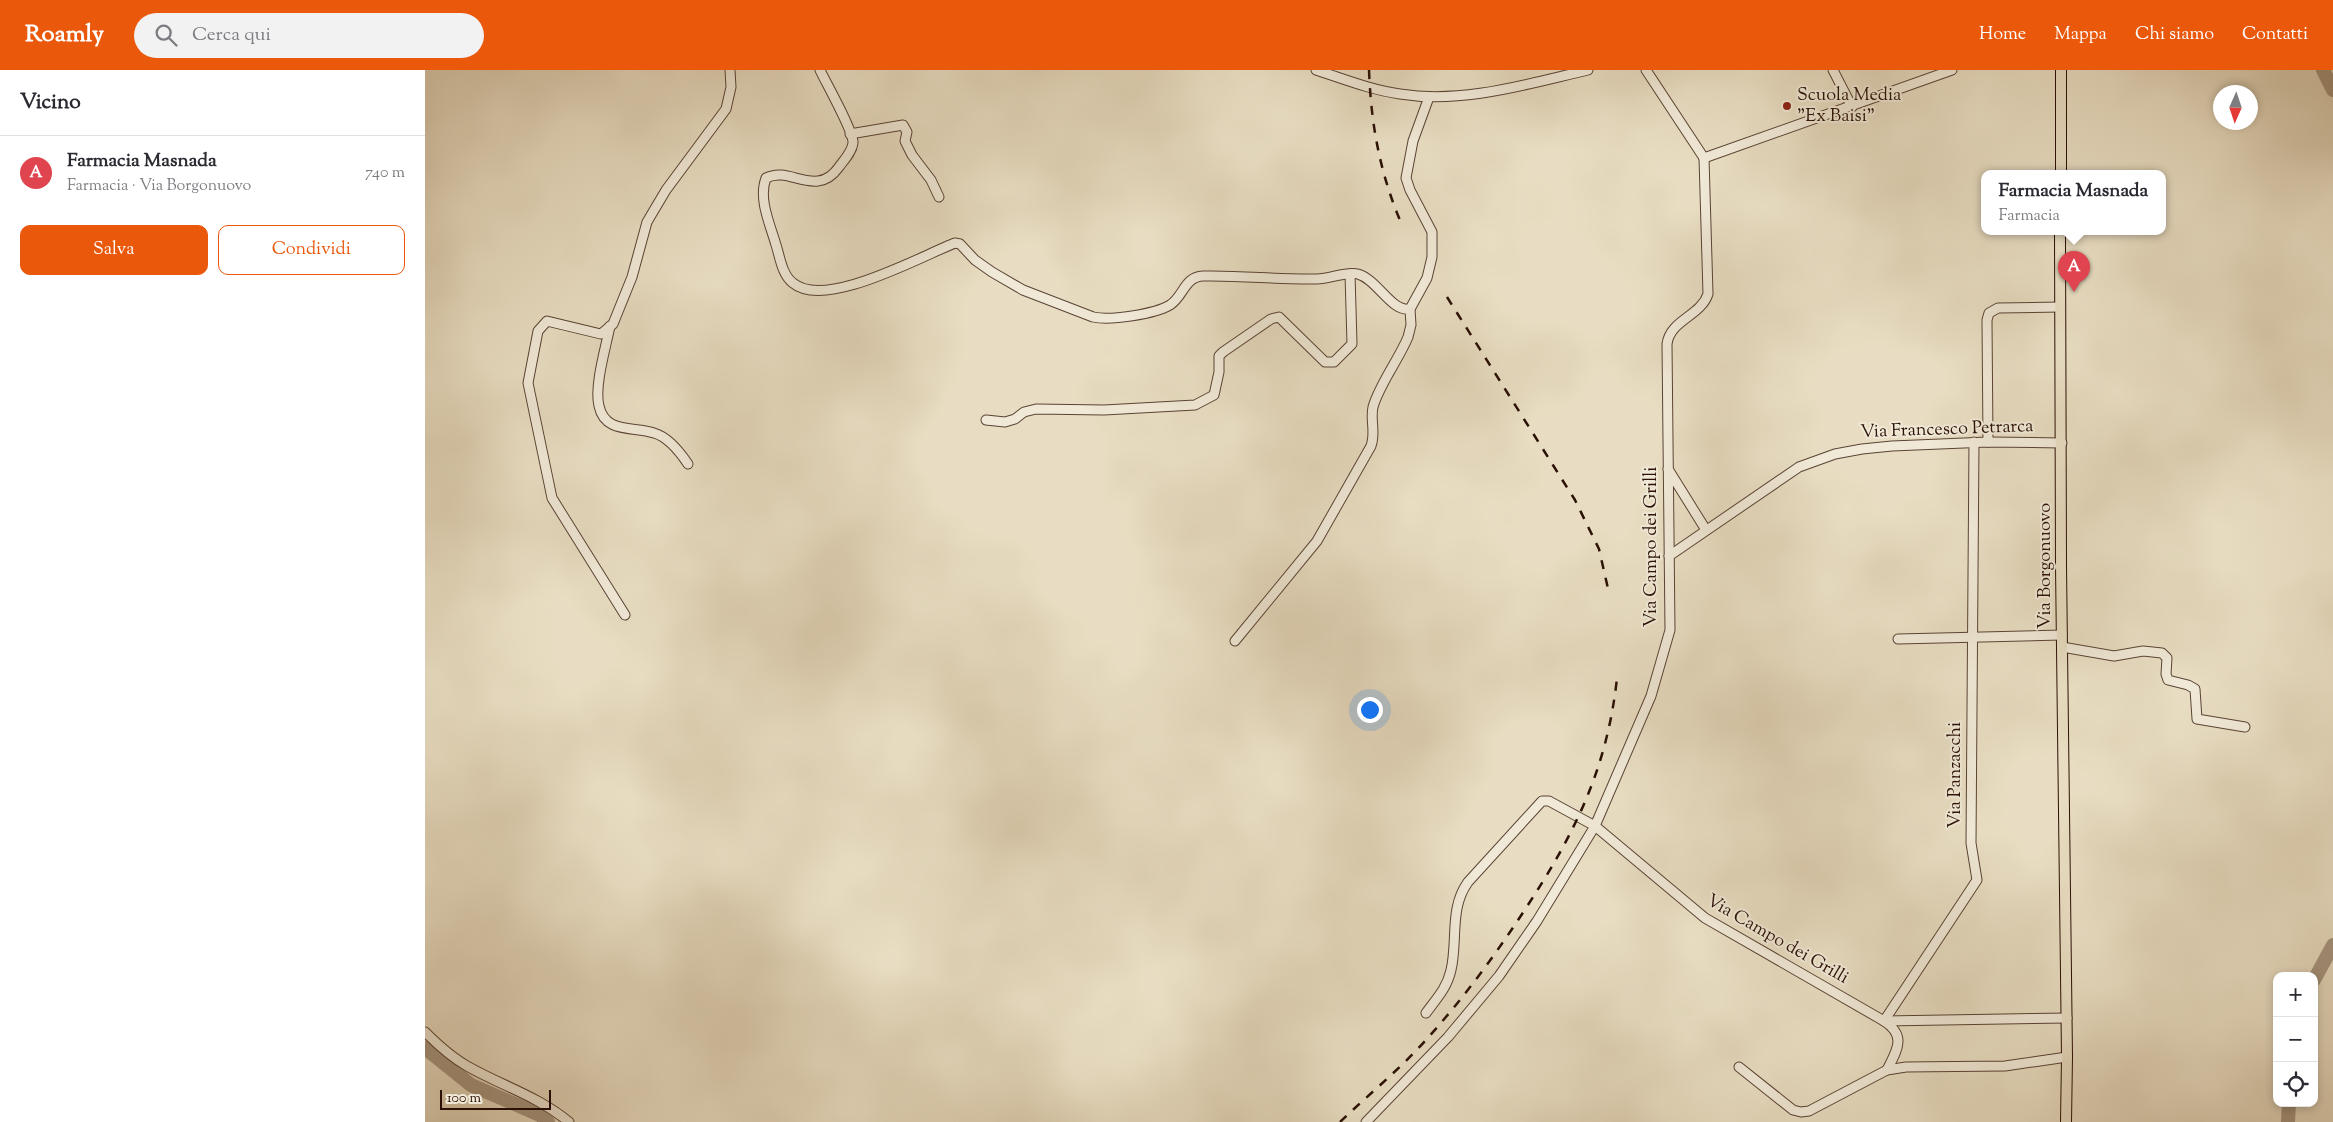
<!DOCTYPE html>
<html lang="it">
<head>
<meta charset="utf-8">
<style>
  :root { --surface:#fff; --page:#f2f2f3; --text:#2b2b33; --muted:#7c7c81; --line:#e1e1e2; --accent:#ea580c }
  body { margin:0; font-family:"Sorts Mill Goudy",serif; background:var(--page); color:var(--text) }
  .controls { position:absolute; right:15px; bottom:15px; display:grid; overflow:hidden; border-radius:10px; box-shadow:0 2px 8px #0003 }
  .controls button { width:45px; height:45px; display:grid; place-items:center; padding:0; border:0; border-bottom:1px solid var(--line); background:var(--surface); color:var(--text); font:25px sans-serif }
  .compass { position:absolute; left:1788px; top:15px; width:45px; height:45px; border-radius:50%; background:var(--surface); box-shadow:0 2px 8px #0003; rotate:183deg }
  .scale { position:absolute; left:15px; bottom:12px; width:111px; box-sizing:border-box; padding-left:5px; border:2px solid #2a1005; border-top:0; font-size:14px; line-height:18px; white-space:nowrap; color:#2a1005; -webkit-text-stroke:4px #f0e9d7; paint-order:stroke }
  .you { position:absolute; left:944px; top:639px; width:18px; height:18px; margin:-12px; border:4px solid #fff; border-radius:50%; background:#1a73e8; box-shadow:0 0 0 8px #1a73e833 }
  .badge { display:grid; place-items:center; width:32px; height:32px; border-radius:50%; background:var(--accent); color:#fff; font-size:16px; font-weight:700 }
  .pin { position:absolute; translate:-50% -41px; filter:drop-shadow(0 1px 2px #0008) }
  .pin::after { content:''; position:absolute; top:26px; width:18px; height:15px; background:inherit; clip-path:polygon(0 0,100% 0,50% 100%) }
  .popup { position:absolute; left:1556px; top:100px; width:185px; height:65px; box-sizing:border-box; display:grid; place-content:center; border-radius:10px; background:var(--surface); filter:drop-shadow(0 1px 4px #0005); font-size:16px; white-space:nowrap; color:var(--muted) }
  .popup b { font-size:19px; color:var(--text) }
  .popup::after { content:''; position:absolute; left:50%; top:100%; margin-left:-10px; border:10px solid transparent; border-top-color:var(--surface) }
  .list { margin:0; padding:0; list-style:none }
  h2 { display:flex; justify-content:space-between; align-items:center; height:65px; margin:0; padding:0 20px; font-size:21px }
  h2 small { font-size:16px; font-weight:400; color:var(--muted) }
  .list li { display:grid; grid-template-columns:32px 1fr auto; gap:15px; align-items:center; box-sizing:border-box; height:75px; padding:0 20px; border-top:1px solid var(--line) }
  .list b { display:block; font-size:19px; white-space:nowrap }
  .list p { margin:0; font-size:16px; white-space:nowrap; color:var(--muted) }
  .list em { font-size:16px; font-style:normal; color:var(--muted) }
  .actions { display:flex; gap:10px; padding:15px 20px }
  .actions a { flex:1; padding:11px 0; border:1px solid var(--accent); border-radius:10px; text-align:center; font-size:18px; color:var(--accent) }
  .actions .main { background:var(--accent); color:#fff }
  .icon { flex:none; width:28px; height:28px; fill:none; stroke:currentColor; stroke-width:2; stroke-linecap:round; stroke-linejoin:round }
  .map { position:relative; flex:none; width:1908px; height:1052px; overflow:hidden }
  header { display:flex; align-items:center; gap:30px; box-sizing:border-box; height:70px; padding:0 25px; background:var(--accent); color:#fff }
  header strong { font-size:24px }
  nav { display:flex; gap:28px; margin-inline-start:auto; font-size:18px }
  .search { width:350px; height:45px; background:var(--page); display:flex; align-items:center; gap:12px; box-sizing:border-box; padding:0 18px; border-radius:28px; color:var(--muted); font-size:19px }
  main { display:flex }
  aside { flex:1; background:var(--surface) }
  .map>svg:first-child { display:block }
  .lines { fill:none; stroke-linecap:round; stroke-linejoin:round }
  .river { stroke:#a79782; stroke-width:14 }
  .minor-casing { stroke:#5a4334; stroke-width:11 }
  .major-casing { stroke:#2a1005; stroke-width:12 }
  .minor { stroke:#f0e9d7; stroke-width:9 }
  .major { stroke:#e8ddc2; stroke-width:10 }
  .rail { stroke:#2a1005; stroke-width:2.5; stroke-dasharray:9 9; stroke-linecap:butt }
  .poi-dot { fill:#8f2418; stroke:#f0e9d7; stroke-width:2 }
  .labels { text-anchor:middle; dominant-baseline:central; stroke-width:4; stroke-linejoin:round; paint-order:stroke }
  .poi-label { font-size:18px; fill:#2a1005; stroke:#f0e9d7; text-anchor:start }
  .street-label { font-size:18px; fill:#2a1005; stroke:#f0e9d7 }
</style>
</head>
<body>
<header>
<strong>Roamly</strong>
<div class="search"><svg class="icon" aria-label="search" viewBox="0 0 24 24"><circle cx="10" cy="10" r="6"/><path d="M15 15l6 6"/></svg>Cerca qui</div>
<nav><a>Home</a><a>Mappa</a><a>Chi siamo</a><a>Contatti</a></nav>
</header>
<main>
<aside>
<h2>Vicino<small></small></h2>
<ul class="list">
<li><span class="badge" style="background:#e0444e">A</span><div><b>Farmacia Masnada</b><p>Farmacia · Via Borgonuovo</p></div><em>740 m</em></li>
</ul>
<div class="actions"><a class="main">Salva</a><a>Condividi</a></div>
</aside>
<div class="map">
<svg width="1908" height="1052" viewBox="0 0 1908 1052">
  <rect width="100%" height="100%" fill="#e8ddc2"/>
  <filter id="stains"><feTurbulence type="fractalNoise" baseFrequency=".004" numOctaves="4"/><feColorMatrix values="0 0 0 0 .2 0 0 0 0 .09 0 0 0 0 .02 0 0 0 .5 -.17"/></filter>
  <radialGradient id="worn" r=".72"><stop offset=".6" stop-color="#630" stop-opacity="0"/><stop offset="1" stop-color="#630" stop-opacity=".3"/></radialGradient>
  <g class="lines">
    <g class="river">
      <path d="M1898,0L1908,20"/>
      <path d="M1889,910L1908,875"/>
      <path d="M0,978L46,1015L115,1045L123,1052"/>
      <path d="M1863,1052L1864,1033"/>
    </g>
    <g class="minor-casing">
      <g id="minor">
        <path d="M395,0C401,13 429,62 428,73C427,82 419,90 414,97C409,104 403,110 393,111C374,113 359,99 341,108C333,129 345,154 351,175C355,187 357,205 368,213C400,240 496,186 530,173L535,174L550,190L567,202L598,220L668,247C685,251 730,244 745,235C759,226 759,207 778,206C816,205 854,210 892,209C905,209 921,201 933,204C953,210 966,242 985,239"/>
        <path d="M891,0C919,9 946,20 975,24C1038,34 1102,14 1163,0"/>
        <path d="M1221,0L1279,88L1527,0"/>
        <path d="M1408,0L1427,37"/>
        <path d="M425,64L478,55L482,62L480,71L487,85L506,110L514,127"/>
        <path d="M1279,88L1283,224C1276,246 1245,250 1242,274L1245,560L1226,626L1170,756L1280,848L1459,951L1642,948"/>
        <path d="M185,256C181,277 169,316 174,336C180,364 209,356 229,363C243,367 255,382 263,394"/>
        <path d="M561,350L580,352L590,349L599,342L611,339L679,340L770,335L789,325L794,302V286L798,282L846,249L854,247L900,292H909L927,274L925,204"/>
        <path d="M1563,372L1562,250L1564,243L1573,238L1635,237"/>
        <path d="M1243,399L1281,460"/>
        <path d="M1244,486L1374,397L1410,384L1437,379L1467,376L1563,372L1637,373"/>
        <path d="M200,545L127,428L103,313L113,261L122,251L176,264L188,254L207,207L222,152L241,120L301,39L306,17L305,0"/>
        <path d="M1473,569L1637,565"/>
        <path d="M810,571L892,471L946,376C951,362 945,350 948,337C954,315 974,289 983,267L986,255L985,239L1002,208L1007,187V162L985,120L981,108L988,71L1004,27"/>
        <path d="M1637,577L1689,586L1718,581L1737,583L1742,588L1741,604L1743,610L1763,615L1770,619L1772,649L1820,657"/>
        <path d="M0,962C13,975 26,987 42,996C77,1016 113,1026 144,1052"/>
        <path d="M1314,997L1368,1040L1376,1042L1384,1041L1462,1000L1481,997L1580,996L1642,987"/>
        <path d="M1462,1000C1472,980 1482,966 1459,951L1552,810L1546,773L1549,372"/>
        <path d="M941,1052L1023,967L1074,906L1112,851L1170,756L1124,731H1117L1043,812C1024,838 1033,871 1026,900C1022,918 1012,928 1001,943"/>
      </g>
    </g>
    <g class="major-casing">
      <g id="major">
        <path d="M1636,103V0"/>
        <path d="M1635,161L1636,496L1642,987L1641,1052"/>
      </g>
    </g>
    <use href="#minor" class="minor"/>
    <use href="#major" class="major"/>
    <g class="rail">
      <path d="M944,0C946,55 955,104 977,155"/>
      <path d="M1022,227L1150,430L1174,479L1184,523"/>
      <path d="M915,1052C943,1025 974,1000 1000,971C1037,930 1069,887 1099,841C1149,765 1182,700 1192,608"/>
    </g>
  </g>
  <circle class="poi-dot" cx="1362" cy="36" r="5"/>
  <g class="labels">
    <g class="poi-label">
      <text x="1372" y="26">Scuola Media<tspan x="1372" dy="21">"Ex Baisi"</tspan></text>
    </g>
    <g class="street-label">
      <text transform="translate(1522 360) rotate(-2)">Via Francesco Petrarca</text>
      <text transform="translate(1227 477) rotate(-90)">Via Campo dei Grilli</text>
      <text transform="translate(1621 496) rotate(-90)">Via Borgonuovo</text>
      <text transform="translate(1531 705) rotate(-90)">Via Panzacchi</text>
      <text transform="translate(1352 870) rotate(30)">Via Campo dei Grilli</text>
    </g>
  </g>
  <rect width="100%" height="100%" filter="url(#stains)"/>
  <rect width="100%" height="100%" fill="url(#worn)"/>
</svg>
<div class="controls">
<button>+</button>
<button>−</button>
<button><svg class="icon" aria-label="locate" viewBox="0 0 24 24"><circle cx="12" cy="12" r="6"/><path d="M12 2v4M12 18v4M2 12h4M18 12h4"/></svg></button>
</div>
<svg class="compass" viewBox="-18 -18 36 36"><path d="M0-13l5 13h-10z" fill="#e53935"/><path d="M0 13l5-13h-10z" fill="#7c7c81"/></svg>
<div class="scale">100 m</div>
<div class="you"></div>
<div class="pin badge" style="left:1649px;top:222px;background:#e0444e">A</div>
<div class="popup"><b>Farmacia Masnada</b>Farmacia</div>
</div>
</main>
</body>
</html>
